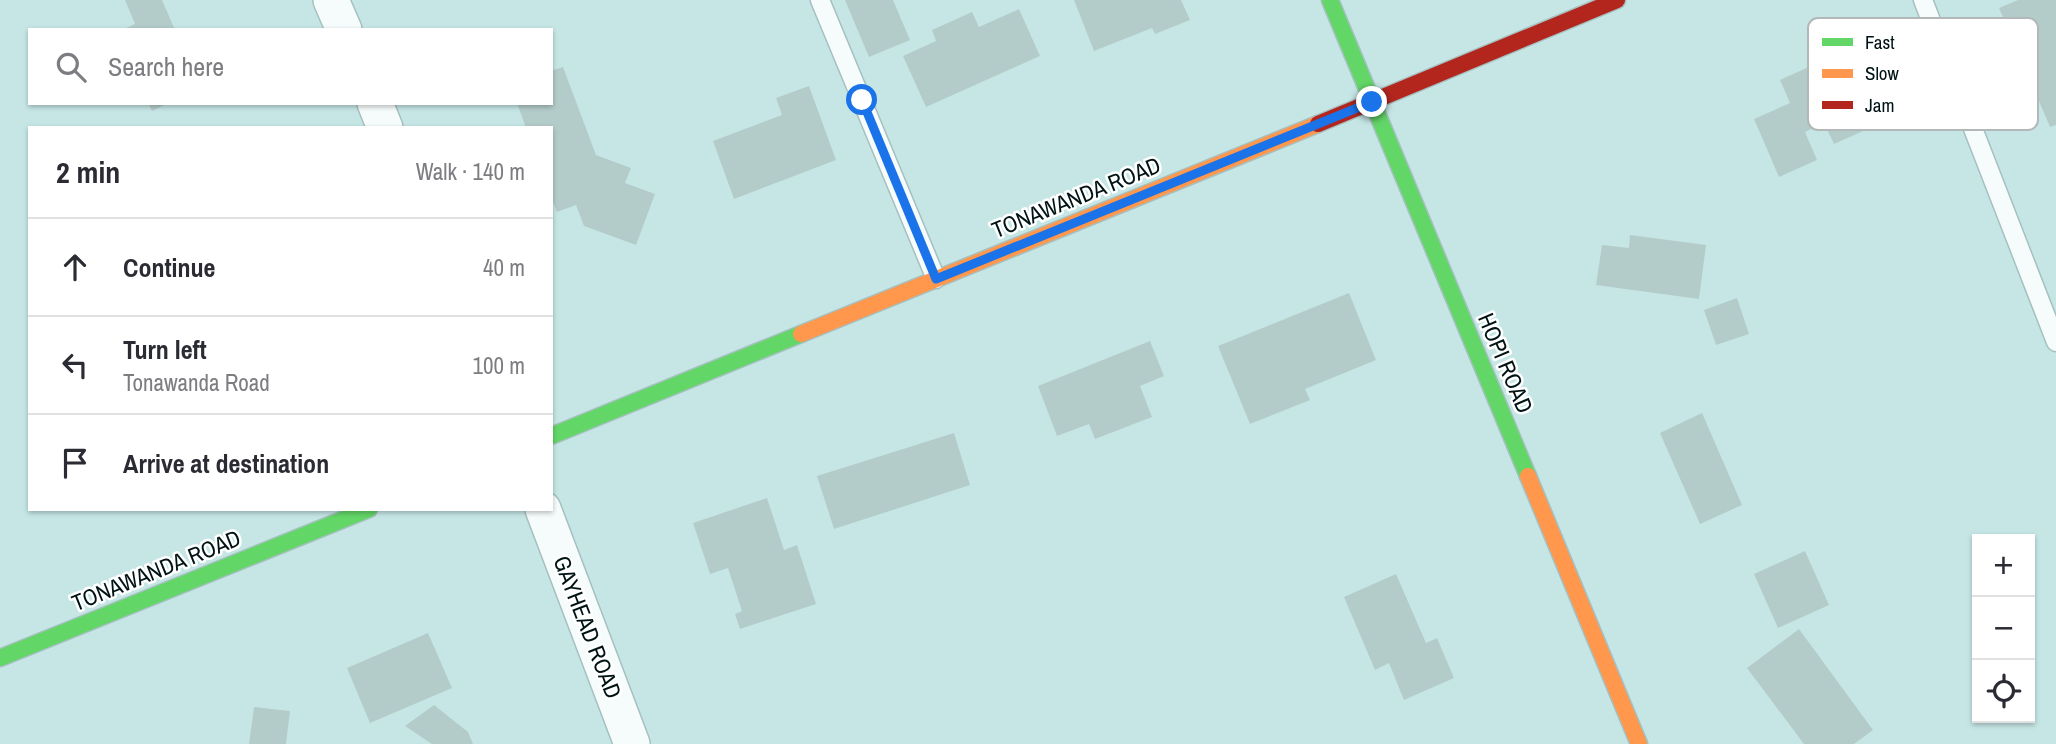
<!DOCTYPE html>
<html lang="en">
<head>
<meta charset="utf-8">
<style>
  :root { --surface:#fff; --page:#f2f2f3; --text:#2b2b33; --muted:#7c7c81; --line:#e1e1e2 }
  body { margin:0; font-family:"Archivo Narrow",sans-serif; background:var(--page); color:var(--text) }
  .controls { position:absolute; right:21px; bottom:21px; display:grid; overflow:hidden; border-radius:0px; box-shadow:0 2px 5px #0004 }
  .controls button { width:63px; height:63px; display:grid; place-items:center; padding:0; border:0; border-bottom:2px solid var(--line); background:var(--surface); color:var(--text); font:35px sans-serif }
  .stop { position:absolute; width:21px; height:21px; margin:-16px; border:5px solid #1a73e8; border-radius:50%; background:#fff }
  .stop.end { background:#1a73e8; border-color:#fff; box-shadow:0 2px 7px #0008 }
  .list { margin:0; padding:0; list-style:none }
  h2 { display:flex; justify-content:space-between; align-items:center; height:91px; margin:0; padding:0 28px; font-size:30px }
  h2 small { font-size:23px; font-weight:400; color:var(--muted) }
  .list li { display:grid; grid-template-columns:46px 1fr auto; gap:21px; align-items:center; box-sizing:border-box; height:98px; padding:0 28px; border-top:2px solid var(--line) }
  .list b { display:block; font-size:26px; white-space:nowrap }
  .list p { margin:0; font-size:23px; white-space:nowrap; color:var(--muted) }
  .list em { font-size:23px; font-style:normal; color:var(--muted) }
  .icon { flex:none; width:38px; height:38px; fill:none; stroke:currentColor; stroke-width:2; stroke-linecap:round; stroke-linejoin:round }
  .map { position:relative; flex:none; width:2056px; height:744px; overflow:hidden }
  .search { position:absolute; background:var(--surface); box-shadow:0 2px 5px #0004; left:28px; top:28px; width:525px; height:77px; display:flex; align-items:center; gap:18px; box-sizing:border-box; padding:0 24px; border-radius:0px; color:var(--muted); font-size:26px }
  .panel { position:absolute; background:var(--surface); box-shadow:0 2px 5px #0004; left:28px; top:126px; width:525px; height:385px; border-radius:0px }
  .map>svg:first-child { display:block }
  .building { fill:#b4ccc9 }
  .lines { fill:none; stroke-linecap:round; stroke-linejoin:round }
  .lane-casing { stroke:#a6c0c0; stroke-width:21 }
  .street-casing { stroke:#a6c0c0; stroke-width:38 }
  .fast-casing { stroke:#a6c0c0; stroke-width:19 }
  .slow-casing { stroke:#a6c0c0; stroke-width:19 }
  .jam-casing { stroke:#a6c0c0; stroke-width:19 }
  .lane { stroke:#f6fbfb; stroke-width:18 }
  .street { stroke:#f6fbfb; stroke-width:35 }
  .fast { stroke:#63d668; stroke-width:16 }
  .slow { stroke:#ff974d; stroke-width:16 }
  .jam { stroke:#b3261e; stroke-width:16 }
  .route { stroke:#1a73e8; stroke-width:9 }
  .labels { text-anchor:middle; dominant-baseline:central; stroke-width:5; stroke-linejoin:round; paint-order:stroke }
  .street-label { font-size:23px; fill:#001314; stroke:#fff }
  .key { fill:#fff; stroke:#b2b8b8; stroke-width:2 }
  .key-label { font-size:19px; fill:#001314 }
</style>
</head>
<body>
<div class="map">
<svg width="2056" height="744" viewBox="0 0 2056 744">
  <rect width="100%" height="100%" fill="#c6e6e6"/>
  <g class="building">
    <path d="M125,0H162L175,30H122L135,24Z"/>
    <path d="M845,0H893L910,40L869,57Z"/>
    <path d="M1074,0H1181L1190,20L1155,34L1152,28L1094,51Z"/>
    <path d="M2018,0H2056V125L2050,127L1999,8Z"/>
    <path d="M1019,9L1040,56L926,107L903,56L936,41L932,30L972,12L979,27Z"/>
    <path d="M1868,40L1901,114L1834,144L1824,123L1805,132L1817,160L1779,177L1754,119L1790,103L1780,80Z"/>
    <path d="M563,67L596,155L631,168L625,183L655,194L636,245L584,226L576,205L557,212L551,197V128H526L517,103H551V71Z"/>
    <path d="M809,86L836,160L734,199L713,141L782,115L776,98Z"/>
    <path d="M148,103H169L152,111Z"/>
    <path d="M1630,235L1706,245L1699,299L1596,285L1602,245L1629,248Z"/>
    <path d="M1349,293L1376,360L1305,389L1310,400L1250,424L1218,346Z"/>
    <path d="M1737,298L1749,334L1716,345L1704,310Z"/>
    <path d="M1150,341L1164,376L1140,386L1152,417L1095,439L1089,424L1057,436L1038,386Z"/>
    <path d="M1702,413L1742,505L1700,524L1660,433Z"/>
    <path d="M954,433L970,485L834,529L817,476Z"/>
    <path d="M767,498L784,550L797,545L816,604L740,629L735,614L742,611L728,568L710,574L693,523Z"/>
    <path d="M1805,551L1829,605L1778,628L1754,574Z"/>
    <path d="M1396,574L1426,643L1437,638L1454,678L1404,700L1389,663L1375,670L1344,597Z"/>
    <path d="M1799,629L1873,730L1854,744H1804L1747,668Z"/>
    <path d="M428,633L452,688L370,723L347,668Z"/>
    <path d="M434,705L468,732L473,744H432L405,726Z"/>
    <path d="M254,707L290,711L286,744H249Z"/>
  </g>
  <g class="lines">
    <g class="lane-casing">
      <g id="lane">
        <path d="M820,0L936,279"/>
        <path d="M1923,0L2056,342"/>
      </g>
    </g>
    <g class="street-casing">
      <g id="street">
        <path d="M331,0L344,30"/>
        <path d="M375,103L385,128"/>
        <path d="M543,509L632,744"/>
      </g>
    </g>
    <g class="fast-casing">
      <g id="fast">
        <path d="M1330,0L1528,476"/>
        <path d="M551,436L801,334"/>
        <path d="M0,658L369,509"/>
      </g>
    </g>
    <g class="slow-casing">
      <g id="slow">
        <path d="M801,334L1318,124"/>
        <path d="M1528,476L1639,744"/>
      </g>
    </g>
    <g class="jam-casing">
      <path id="jam" d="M1318,124L1617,0"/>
    </g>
    <use href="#lane" class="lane"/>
    <use href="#street" class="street"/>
    <use href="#fast" class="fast"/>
    <use href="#slow" class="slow"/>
    <use href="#jam" class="jam"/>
  </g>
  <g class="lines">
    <path class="route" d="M862,100L936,279L1372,102"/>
  </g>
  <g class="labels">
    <g class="street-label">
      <text transform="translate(1076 197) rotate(-22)">TONAWANDA ROAD</text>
      <text transform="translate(1506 363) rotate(67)">HOPI ROAD</text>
      <text transform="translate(156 570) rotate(-22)">TONAWANDA ROAD</text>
      <text transform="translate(588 627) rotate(69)">GAYHEAD ROAD</text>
    </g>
  </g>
  <rect x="1808" y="18" width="230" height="112" rx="10" class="key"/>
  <rect x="1822" y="38" width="31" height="8" fill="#63d668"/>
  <rect x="1822" y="69" width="31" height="9" fill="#ff974d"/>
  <rect x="1822" y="101" width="31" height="8" fill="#b3261e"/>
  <g class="key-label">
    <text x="1865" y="49">Fast</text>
    <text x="1865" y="80">Slow</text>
    <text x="1865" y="112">Jam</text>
  </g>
</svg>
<div class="controls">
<button>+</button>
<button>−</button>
<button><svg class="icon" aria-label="locate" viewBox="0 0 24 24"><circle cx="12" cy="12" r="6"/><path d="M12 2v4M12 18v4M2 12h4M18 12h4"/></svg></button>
</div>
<div class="stop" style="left:862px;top:100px"></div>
<div class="stop end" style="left:1372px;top:102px"></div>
<div class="search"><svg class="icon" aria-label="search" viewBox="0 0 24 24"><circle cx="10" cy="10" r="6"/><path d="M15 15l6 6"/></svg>Search here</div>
<section class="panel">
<h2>2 min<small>Walk · 140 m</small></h2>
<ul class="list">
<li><svg class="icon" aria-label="ahead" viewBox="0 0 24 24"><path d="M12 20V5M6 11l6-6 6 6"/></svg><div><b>Continue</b></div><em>40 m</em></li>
<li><svg class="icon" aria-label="left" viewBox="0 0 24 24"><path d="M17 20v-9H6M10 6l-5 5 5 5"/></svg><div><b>Turn left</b><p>Tonawanda Road</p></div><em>100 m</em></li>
<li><svg class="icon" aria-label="arrive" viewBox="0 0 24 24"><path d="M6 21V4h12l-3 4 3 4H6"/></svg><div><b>Arrive at destination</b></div></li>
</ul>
</section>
</div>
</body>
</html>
